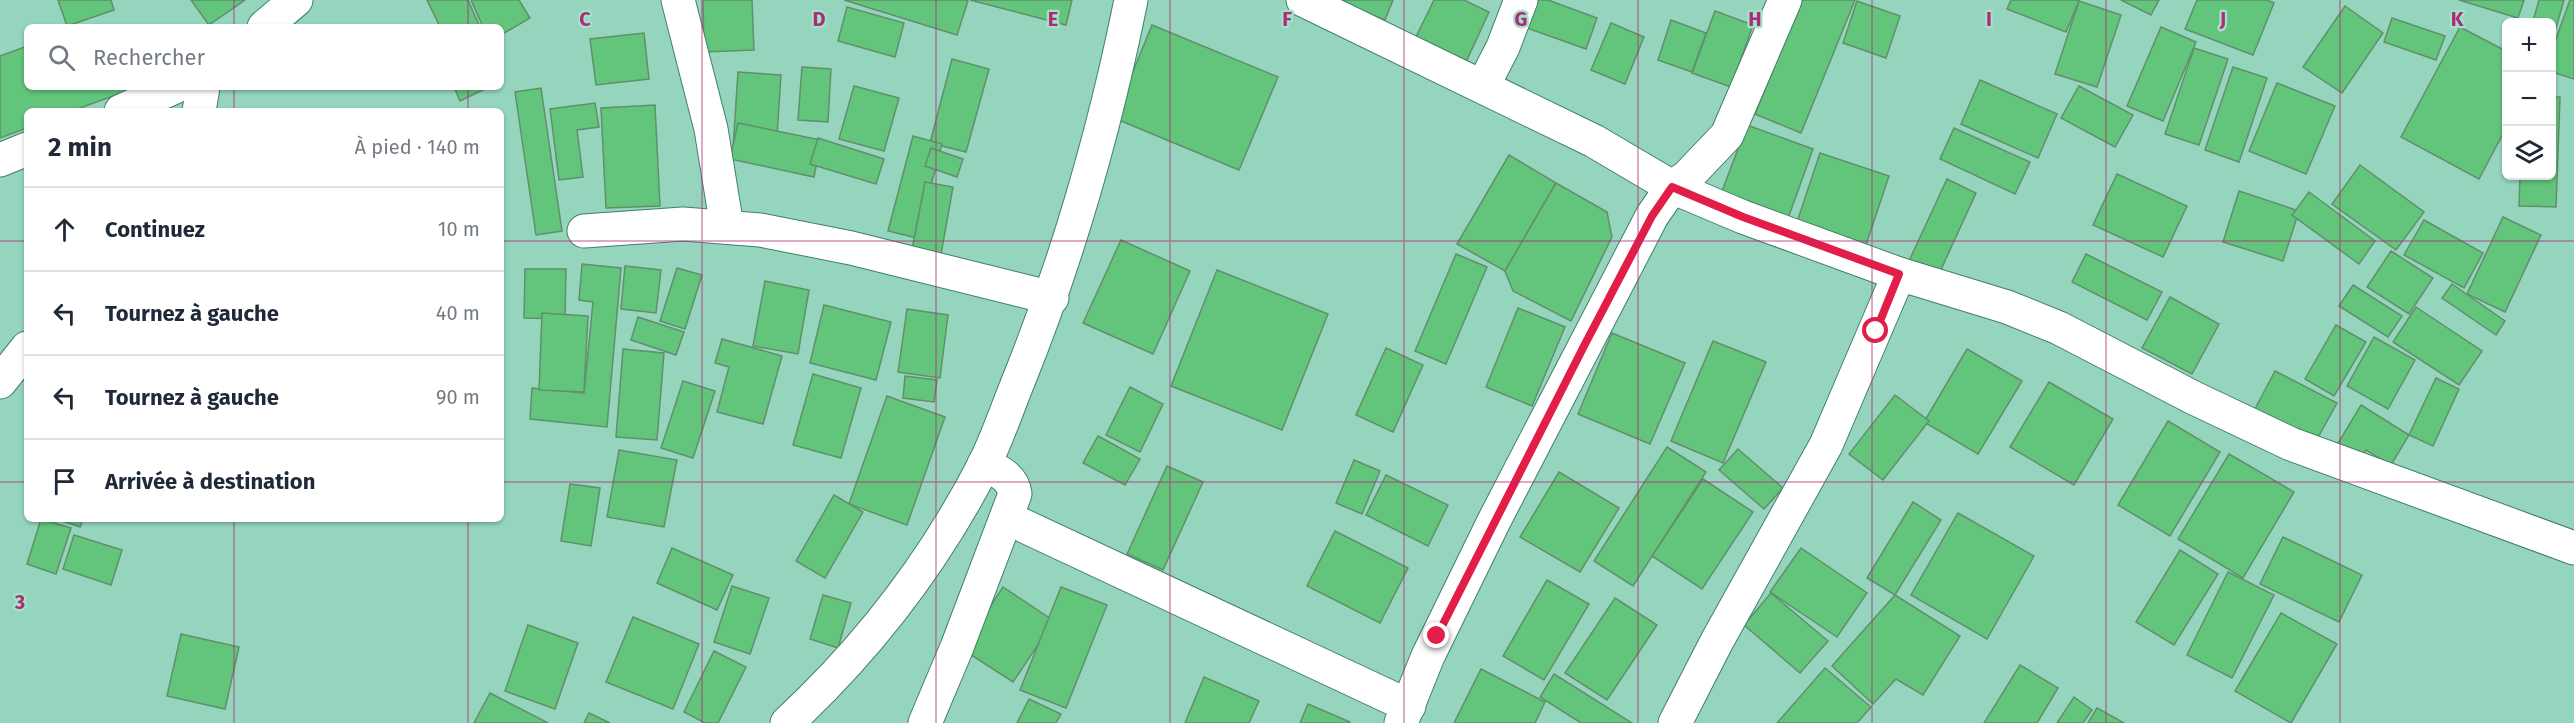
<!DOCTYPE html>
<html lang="fr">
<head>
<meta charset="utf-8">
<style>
  :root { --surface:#fff; --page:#f6f6f7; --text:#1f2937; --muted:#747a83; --line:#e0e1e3 }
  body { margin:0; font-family:"Fira Sans",sans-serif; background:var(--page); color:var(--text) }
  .controls { position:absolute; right:18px; top:18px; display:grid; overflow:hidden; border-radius:9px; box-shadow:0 2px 4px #0004 }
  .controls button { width:54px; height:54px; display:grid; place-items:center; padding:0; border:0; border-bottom:2px solid var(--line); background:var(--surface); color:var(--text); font:30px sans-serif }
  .stop { position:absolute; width:18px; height:18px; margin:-14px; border:4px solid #e11d48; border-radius:50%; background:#fff }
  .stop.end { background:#e11d48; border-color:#fff; box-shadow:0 2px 6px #0008 }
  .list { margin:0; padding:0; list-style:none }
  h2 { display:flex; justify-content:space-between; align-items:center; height:78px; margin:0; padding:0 24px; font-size:26px }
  h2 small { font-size:20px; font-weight:400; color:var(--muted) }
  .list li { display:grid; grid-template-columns:39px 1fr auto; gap:18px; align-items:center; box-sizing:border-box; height:84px; padding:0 24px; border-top:2px solid var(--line) }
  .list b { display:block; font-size:22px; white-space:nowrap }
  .list em { font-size:20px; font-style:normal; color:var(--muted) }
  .icon { flex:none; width:33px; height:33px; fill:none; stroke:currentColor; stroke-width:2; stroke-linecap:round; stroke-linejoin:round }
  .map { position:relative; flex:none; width:2574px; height:723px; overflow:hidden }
  .search { position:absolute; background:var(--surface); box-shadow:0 2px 4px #0004; left:24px; top:24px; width:480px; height:66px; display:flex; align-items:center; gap:15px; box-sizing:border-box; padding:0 21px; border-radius:9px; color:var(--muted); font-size:22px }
  .panel { position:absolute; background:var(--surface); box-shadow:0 2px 4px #0004; left:24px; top:108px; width:480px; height:414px; border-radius:9px }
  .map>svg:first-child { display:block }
  .building { fill:#62c57b; stroke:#628f6b; stroke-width:1.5 }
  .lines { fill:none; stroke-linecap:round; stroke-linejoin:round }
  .street-casing { stroke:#417f6b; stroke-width:35 }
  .street { stroke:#fff; stroke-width:33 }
  .route { stroke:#e11d48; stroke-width:8 }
  .grid { fill:none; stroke:#ae2c77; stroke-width:1.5; stroke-opacity:0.55 }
  .grid-label { font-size:20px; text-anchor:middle; font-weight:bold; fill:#ae2c77; stroke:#a2e2cb; stroke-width:4.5; stroke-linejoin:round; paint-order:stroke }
</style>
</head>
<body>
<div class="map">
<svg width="2574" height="723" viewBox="0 0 2574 723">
  <rect width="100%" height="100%" fill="#95d5be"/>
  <g class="building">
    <path d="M58,0H111L114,10L67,26Z"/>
    <path d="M191,0H245L209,25Z"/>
    <path d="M427,0H468L480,27H440Z"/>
    <path d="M471,0H519L530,18L501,35V27H483Z"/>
    <path d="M703,0H752L754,50L704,52Z"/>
    <path d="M844,0H965L968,1L957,35Z"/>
    <path d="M970,0H1072L1066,25Z"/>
    <path d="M1332,0H1393L1385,20Z"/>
    <path d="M1434,0H1464L1489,12L1466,62L1415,39Z"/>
    <path d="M1534,0H1548L1597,18L1586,49L1524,27Z"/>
    <path d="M1802,0H1855L1801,133L1755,114Z"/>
    <path d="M2011,0H2076L2079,1L2066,32L2007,9Z"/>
    <path d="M2121,0H2159L2151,15Z"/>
    <path d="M2197,0H2267L2274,3L2253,55L2185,29Z"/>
    <path d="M2459,0H2524L2518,18Z"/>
    <path d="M2539,0H2564L2556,28L2552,27V22L2533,21Z"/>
    <path d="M2570,0H2574V79L2552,72V50Z"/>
    <path d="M1857,1L1900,16L1886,58L1843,43Z"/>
    <path d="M2079,1L2121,15L2097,87L2055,74Z"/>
    <path d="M2345,6L2383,33L2342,93L2303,67Z"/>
    <path d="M847,7L904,23L895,57L838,41Z"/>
    <path d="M1715,11L1753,25L1731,87L1692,73Z"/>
    <path d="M2392,18L2445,36L2436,60L2384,42Z"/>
    <path d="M1671,20L1706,33L1692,72L1658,60Z"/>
    <path d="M1611,23L1644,37L1625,84L1591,70Z"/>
    <path d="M1152,25L1278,77L1239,170L1114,118Z"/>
    <path d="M2161,27L2196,42L2163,121L2127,106Z"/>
    <path d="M2460,27L2506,51V128L2479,179L2401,137Z"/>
    <path d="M644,33L649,79L596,85L590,39Z"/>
    <path d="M27,46V87L132,89L72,111H27V128L0,138V56Z"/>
    <path d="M2194,48L2228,59L2199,145L2165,134Z"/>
    <path d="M952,59L989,69L966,152L930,143Z"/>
    <path d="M802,67L831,69L828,122L798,120Z"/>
    <path d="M2233,67L2267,78L2239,162L2205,150Z"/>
    <path d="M738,72L781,75L776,151L733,148Z"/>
    <path d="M1980,80L2057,114L2038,158L1961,124Z"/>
    <path d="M2277,83L2335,106L2306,174L2249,151Z"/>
    <path d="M854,86L899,98L884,151L839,139Z"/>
    <path d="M2079,86L2133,115L2115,147L2061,118Z"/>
    <path d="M454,87H489L460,101Z"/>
    <path d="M541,88L562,231L536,235L515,92Z"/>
    <path d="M2552,97H2560L2556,207L2519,206L2520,176H2552Z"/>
    <path d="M595,103L599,127L577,130L583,177L559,180L550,109Z"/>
    <path d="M655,105L660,206L606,208L601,108Z"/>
    <path d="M738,123L821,140L814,177L730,159Z"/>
    <path d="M1747,125L1813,149L1786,224L1719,199Z"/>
    <path d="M1954,128L2030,162L2015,194L1940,159Z"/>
    <path d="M913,136L942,144L917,238L888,231Z"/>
    <path d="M818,138L884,159L876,184L810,164Z"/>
    <path d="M931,148L963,159L957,177L925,166Z"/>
    <path d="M1820,153L1889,176L1866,245L1797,222Z"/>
    <path d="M1509,155L1556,183L1505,271L1457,244Z"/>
    <path d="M2360,165L2424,212L2396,250L2332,204Z"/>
    <path d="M2117,174L2187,206L2163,257L2093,225Z"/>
    <path d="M1947,179L1976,193L1939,274L1909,261Z"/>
    <path d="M925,182L953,187L940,260L911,255Z"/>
    <path d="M1556,183L1607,212L1612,237L1571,321L1513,291L1505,271Z"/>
    <path d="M2239,191L2299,211L2283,261L2223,242Z"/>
    <path d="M2309,192L2375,241L2359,264L2292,215Z"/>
    <path d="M2503,217L2541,235L2505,312L2467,294Z"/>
    <path d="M2424,220L2483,253L2464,288L2404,255Z"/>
    <path d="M1121,240L1190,271L1153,354L1083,323Z"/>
    <path d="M2391,251L2433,278L2409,314L2367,287Z"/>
    <path d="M1456,254L1487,267L1446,364L1415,351Z"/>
    <path d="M2086,254L2162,292L2147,320L2072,282Z"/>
    <path d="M582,264L621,268L607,427L530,419L532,388L584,393L593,302L579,300Z"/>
    <path d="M625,266L661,270L656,313L621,309Z"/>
    <path d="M677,268L702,275L685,329L660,321Z"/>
    <path d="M525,269H566L565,319L524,318Z"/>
    <path d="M1217,270L1328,314L1282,430L1171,386Z"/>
    <path d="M765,281L809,290L798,354L753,346Z"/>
    <path d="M2452,284L2505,321L2496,335L2442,298Z"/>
    <path d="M2353,285L2402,316L2388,337L2339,306Z"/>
    <path d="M2170,297L2219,324L2192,374L2142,348Z"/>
    <path d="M824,305L891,322L876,380L810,363Z"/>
    <path d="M2416,307L2482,351L2459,385L2393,342Z"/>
    <path d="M1518,308L1565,327L1532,406L1486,387Z"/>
    <path d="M907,309L948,315L940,378L898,372Z"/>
    <path d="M542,313L588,316L584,392L539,390Z"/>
    <path d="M638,317L684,332L676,355L631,340Z"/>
    <path d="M2336,325L2366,342L2334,396L2305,379Z"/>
    <path d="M1612,333L1685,363L1650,444L1578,414Z"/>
    <path d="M2374,337L2415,360L2388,409L2347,386Z"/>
    <path d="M722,339L782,356L763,424L717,412L729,367L715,363Z"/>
    <path d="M1713,341L1766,362L1723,463L1671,441Z"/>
    <path d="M1386,348L1423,365L1393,432L1356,415Z"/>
    <path d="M623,349L664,353L657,440L616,437Z"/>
    <path d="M1967,349L2022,381L1978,454L1924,422Z"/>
    <path d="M2275,371L2337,403L2310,452L2287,426L2255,409Z"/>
    <path d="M813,374L861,388L841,458L793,445Z"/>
    <path d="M905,376L937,380L934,402L903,398Z"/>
    <path d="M2436,378L2459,389L2433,446L2409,435Z"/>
    <path d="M683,381L715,391L693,458L661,448Z"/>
    <path d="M2049,382L2113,419L2074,485L2010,447Z"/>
    <path d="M1130,387L1163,404L1140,452L1106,435Z"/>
    <path d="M1895,395L1929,421L1883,480L1849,454Z"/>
    <path d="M887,396L945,417L907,525L849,504Z"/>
    <path d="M2361,405L2409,435L2391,465L2366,450L2360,459L2337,445Z"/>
    <path d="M2168,421L2220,452L2170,536L2118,505Z"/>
    <path d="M1098,436L1140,459L1125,485L1083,463Z"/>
    <path d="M1667,447L1706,472L1633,586L1594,561Z"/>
    <path d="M1738,449L1783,488L1764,509L1719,470Z"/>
    <path d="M619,450L677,460L664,527L607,517Z"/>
    <path d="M2229,454L2294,492L2243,578L2178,539Z"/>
    <path d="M1354,460L1380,471L1362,514L1336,503Z"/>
    <path d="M1167,466L1203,482L1163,570L1127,554Z"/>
    <path d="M1559,472L1619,508L1580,572L1520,537Z"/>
    <path d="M1386,475L1448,505L1428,546L1366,515Z"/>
    <path d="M1703,479L1753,512L1702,589L1652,556Z"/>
    <path d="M570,484L600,488L591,546L561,541Z"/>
    <path d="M834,495L863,512L825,578L796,561Z"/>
    <path d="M1913,502L1941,520L1895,595L1867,578Z"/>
    <path d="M1958,513L2034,556L1987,639L1911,595Z"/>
    <path d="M41,519L71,528L56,574L27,564Z"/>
    <path d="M57,519H83L80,527Z"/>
    <path d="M1335,531L1408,568L1380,623L1307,586Z"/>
    <path d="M74,535L122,550L111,585L63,569Z"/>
    <path d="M2283,537L2362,575L2339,622L2260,584Z"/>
    <path d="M672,548L733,575L717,610L657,583Z"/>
    <path d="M1801,548L1867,593L1837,637L1770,592Z"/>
    <path d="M2180,550L2218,574L2174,645L2136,622Z"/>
    <path d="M2228,572L2274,595L2232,678L2187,655Z"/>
    <path d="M1547,580L1589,604L1544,680L1503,656Z"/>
    <path d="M732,586L769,598L750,654L714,642Z"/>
    <path d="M1003,587L1054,621L1013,682L962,649Z"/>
    <path d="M1061,587L1107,605L1066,708L1020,690Z"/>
    <path d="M1771,593L1828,641L1800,673L1744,625Z"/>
    <path d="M823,595L851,603L838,648L810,639Z"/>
    <path d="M1895,595L1960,636L1923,695L1896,679L1873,704L1832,666Z"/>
    <path d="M1615,598L1657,625L1607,700L1565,673Z"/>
    <path d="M2281,613L2337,644L2291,723L2235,691Z"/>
    <path d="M633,617L699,644L673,709L606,682Z"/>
    <path d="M528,625L578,643L555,709L505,691Z"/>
    <path d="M181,634L239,647L225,709L167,696Z"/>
    <path d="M714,651L746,667L718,723H705L684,712Z"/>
    <path d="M2020,665L2058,688L2037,723H1984Z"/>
    <path d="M1825,668L1871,707L1857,723H1777Z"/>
    <path d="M1481,669L1545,702L1535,723H1454Z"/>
    <path d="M1554,674L1632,723H1581L1540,697Z"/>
    <path d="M1204,677L1259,701L1249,723H1185Z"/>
    <path d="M490,693L548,723H474Z"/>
    <path d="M2074,697L2092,710L2083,723H2057Z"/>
    <path d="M1029,699L1061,714L1056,723H1017Z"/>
    <path d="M1308,704L1350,722V723H1300Z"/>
    <path d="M2097,708L2124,723H2088Z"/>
    <path d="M589,713L610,723H584Z"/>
  </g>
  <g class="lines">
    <g class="street-casing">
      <g id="street">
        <path d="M678,0L711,129L727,227"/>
        <path d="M1303,0L1594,141L1672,187L1743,217L1899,274L2007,307L2059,328L2194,398L2291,444L2574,548"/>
        <path d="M264,27L296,0"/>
        <path d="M1483,86L1503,47L1521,0"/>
        <path d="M121,111L175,87"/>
        <path d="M199,111L203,87"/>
        <path d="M0,160L27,149"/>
        <path d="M584,231L683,224L760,230L851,248L1052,298"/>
        <path d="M0,382L27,348"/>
        <path d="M1007,518L1409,706"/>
        <path d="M787,723C867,649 934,562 984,465C998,437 1008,406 1020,377C1069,255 1105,129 1131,0"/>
        <path d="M925,723L957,647L1015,494C1013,477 998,471 984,464"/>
        <path d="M1401,723L1428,656L1494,521L1652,216L1672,187L1687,177L1727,135L1785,0"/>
        <path d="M1675,723L1717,641L1826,445L1899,274"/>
      </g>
    </g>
    <use href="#street" class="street"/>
  </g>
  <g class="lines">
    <path class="route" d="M1437,636L1584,346L1652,216L1672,187L1743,217L1899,274L1876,331"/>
  </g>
  <path class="grid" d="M234,0V27M468,0V27M702,0V723M936,0V723M1170,0V723M1404,0V723M1638,0V723M1872,0V723M2106,0V723M2340,0V723M234,87V111M468,87V111M0,241H27M501,241H2574M0,482H27M501,482H2574M234,519V723M468,519V723"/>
  <g class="grid-label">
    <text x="585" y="26">C</text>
    <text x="819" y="26">D</text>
    <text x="1053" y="26">E</text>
    <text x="1287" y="26">F</text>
    <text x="1521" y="26">G</text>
    <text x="1755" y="26">H</text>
    <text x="1989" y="26">I</text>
    <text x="2223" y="26">J</text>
    <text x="2457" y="26">K</text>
    <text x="20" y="609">3</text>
  </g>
</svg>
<div class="controls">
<button>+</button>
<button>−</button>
<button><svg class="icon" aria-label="layers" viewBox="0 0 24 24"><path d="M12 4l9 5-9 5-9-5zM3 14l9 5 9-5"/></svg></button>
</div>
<div class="stop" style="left:1876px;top:331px"></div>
<div class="stop end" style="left:1437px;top:636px"></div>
<div class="search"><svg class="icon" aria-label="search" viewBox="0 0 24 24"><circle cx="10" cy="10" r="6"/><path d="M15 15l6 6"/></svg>Rechercher</div>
<section class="panel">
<h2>2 min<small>À pied · 140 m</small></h2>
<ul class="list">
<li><svg class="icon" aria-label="ahead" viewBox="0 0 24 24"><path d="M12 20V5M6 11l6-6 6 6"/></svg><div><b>Continuez</b></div><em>10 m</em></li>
<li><svg class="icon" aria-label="left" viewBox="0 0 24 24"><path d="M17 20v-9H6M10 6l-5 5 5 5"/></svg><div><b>Tournez à gauche</b></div><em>40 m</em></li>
<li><svg class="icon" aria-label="left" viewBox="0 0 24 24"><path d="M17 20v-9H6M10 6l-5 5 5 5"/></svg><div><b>Tournez à gauche</b></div><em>90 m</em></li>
<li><svg class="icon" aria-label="arrive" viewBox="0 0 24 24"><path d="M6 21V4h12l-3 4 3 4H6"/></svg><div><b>Arrivée à destination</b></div></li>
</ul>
</section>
</div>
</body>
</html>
